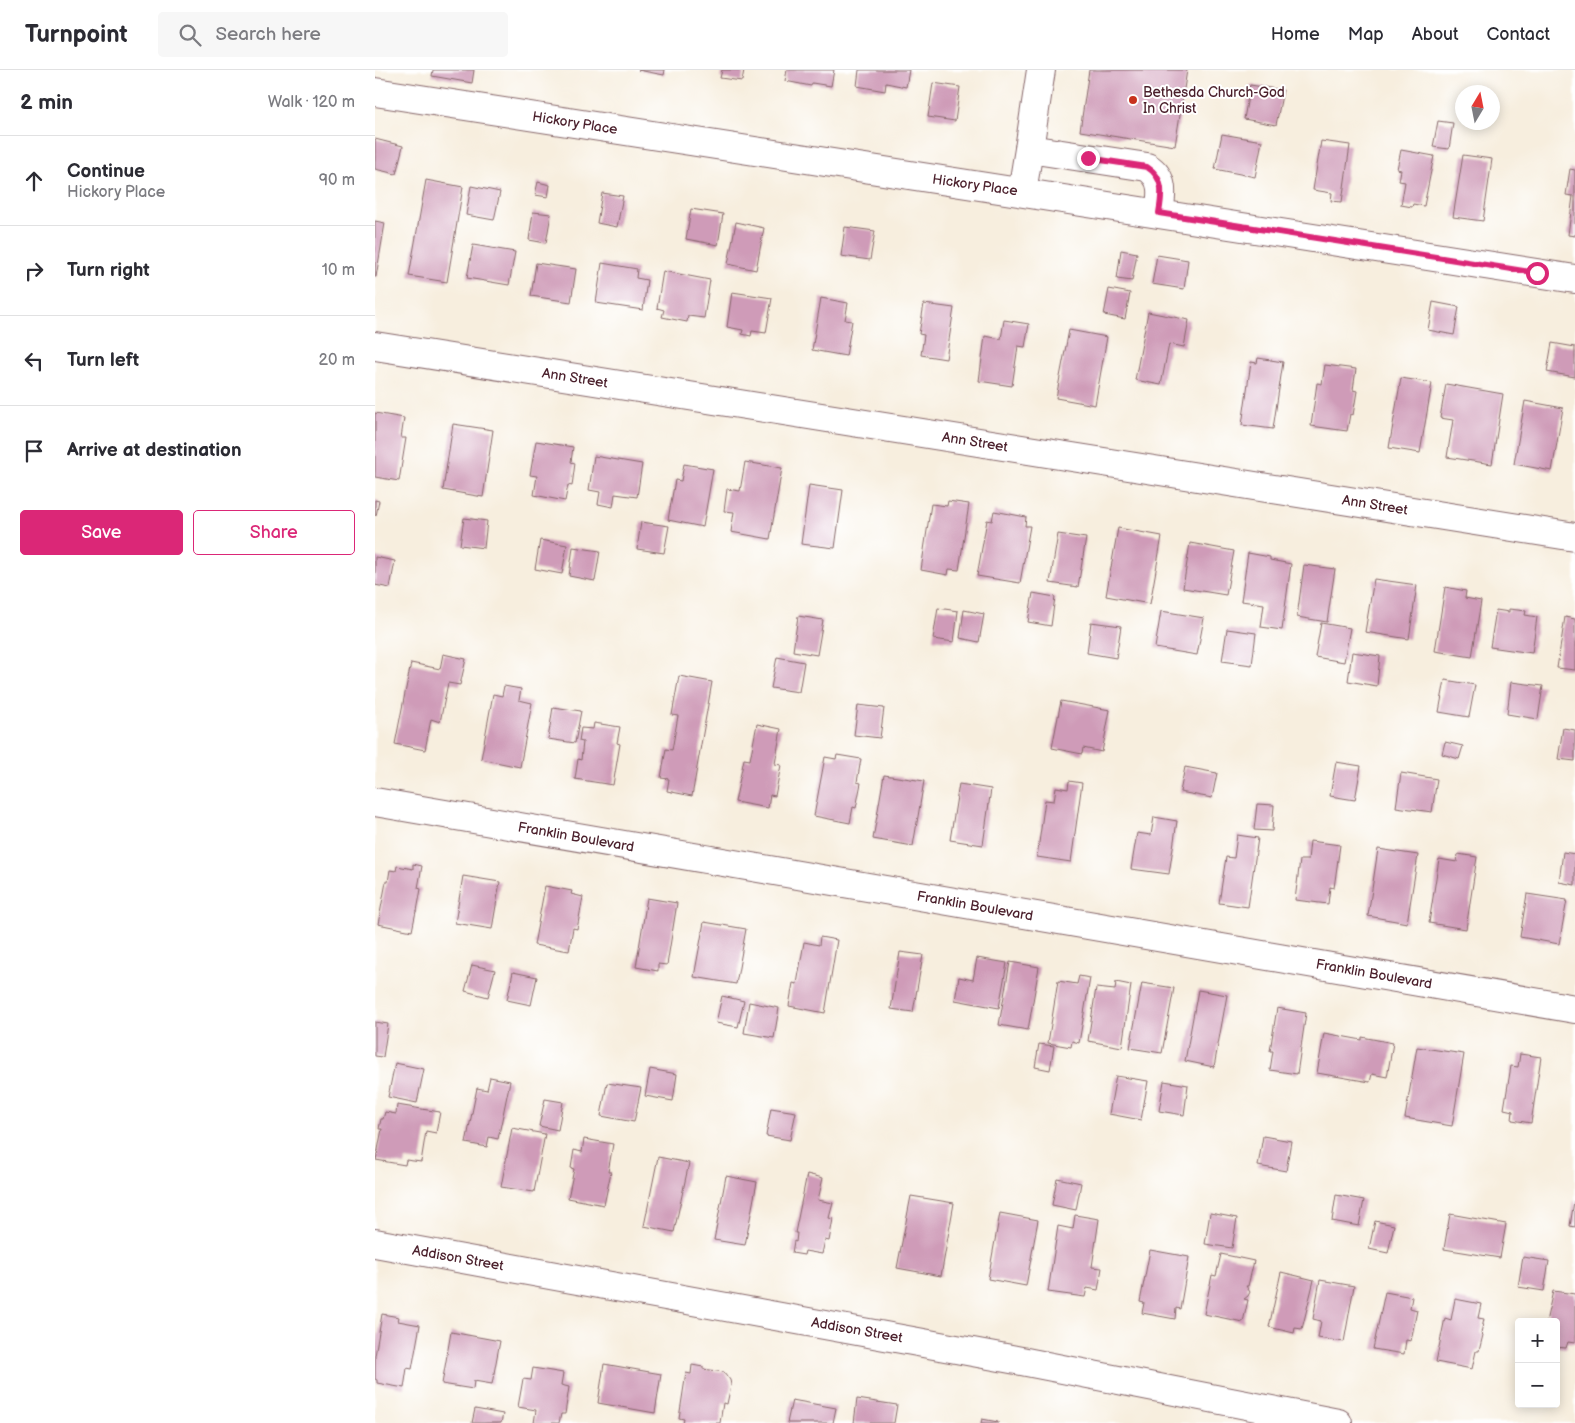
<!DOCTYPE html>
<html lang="en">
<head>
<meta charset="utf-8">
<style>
  :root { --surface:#fff; --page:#f7f7f7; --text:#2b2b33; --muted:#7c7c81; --line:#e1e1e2; --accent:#db2777 }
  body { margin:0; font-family:"Balsamiq Sans",sans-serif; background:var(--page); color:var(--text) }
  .controls { position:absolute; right:15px; bottom:15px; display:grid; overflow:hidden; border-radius:5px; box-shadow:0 2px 12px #0003 }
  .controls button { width:45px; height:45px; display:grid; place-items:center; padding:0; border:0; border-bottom:1px solid var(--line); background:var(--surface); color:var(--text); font:25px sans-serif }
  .compass { position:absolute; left:1080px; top:15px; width:45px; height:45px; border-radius:50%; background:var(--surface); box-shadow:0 2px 12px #0003; rotate:10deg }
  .stop { position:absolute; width:15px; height:15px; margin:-11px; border:4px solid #db2777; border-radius:50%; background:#fff }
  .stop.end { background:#db2777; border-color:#fff; box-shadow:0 1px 5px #0008 }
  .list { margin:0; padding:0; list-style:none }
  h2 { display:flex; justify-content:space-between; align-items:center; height:65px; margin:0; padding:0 20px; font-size:21px }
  h2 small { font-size:16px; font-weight:400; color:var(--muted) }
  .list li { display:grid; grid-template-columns:32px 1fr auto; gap:15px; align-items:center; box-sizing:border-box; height:90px; padding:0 20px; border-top:1px solid var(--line) }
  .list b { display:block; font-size:19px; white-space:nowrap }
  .list p { margin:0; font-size:16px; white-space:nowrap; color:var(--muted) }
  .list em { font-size:16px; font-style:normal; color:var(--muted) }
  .actions { display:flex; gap:10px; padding:15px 20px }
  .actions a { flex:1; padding:11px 0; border:1px solid var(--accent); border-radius:5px; text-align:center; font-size:18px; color:var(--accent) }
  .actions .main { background:var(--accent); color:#fff }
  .icon { flex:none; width:28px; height:28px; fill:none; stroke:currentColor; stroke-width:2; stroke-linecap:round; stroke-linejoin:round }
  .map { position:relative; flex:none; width:1200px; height:1353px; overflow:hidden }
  header { display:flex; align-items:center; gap:30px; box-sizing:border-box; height:70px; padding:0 25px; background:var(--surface); border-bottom:1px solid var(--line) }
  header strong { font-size:24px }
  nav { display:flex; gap:28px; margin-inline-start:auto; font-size:18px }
  .search { width:350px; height:45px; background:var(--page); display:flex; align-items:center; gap:12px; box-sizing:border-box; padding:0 18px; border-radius:5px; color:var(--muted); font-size:19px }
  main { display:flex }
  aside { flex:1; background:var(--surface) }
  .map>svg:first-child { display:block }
  .building { fill:#cf9bb8 }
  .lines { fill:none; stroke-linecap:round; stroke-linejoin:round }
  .minor-casing { stroke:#87676a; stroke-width:30 }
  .minor { stroke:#fff; stroke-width:28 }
  .route { stroke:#db2777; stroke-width:6 }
  .poi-dot { fill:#c8321e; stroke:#fff; stroke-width:2 }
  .labels { text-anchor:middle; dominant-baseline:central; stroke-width:4; stroke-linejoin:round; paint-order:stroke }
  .poi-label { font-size:14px; fill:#4a1f2b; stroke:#fff; text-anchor:start }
  .street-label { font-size:14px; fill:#4a1f2b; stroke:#fff }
</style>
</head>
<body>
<header>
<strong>Turnpoint</strong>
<div class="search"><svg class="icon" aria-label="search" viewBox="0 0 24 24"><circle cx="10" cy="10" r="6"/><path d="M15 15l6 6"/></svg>Search here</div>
<nav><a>Home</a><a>Map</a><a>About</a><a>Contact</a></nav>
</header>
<main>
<aside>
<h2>2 min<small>Walk · 120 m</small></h2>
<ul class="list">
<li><svg class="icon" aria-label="ahead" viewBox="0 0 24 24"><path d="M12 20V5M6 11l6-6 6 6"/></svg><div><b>Continue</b><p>Hickory Place</p></div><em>90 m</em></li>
<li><svg class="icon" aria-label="right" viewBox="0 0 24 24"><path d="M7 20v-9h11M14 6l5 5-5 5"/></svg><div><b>Turn right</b></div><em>10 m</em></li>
<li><svg class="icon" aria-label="left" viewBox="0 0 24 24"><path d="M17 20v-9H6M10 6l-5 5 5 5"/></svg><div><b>Turn left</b></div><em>20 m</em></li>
<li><svg class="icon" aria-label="arrive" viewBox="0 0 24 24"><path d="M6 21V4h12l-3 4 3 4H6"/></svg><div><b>Arrive at destination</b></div></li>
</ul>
<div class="actions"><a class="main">Save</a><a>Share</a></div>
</aside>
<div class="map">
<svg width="1200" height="1353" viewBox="0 0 1200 1353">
  <rect width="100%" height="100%" fill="#fff"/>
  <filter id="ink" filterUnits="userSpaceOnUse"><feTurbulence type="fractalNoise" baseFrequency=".02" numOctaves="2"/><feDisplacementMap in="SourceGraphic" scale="10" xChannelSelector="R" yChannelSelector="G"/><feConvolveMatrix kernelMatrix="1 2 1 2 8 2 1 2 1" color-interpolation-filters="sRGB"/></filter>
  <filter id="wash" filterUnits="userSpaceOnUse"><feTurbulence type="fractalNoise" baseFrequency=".0096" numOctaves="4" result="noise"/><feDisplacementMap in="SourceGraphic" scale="20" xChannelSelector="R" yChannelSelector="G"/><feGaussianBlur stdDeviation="1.12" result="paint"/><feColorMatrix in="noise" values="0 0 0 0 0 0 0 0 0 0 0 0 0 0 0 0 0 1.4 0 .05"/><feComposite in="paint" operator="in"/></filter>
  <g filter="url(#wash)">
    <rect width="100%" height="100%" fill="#f7eede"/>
    <g id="blocks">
      <g class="building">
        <path d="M58,0H99L97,13L57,6Z"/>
        <path d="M263,0H290L289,5Z"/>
        <path d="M347,0H369L367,11L345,8Z"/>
        <path d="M412,0H459L456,16L437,13L436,16L410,11Z"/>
        <path d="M484,0H534L531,17L511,13L510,21L482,16Z"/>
        <path d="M714,0H812L800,76L705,61Z"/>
        <path d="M558,13L585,17L580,51L553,47Z"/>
        <path d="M875,15L908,20L901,55L869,49Z"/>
        <path d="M1063,51L1078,53L1074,79L1058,77Z"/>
        <path d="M847,64L887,71L880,107L840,99Z"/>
        <path d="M0,69L28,76L21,104L0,99Z"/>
        <path d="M946,71L975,75L967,132L956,131L957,123L938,120Z"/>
        <path d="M1026,80L1059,86L1049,136L1038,134L1037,137L1026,135L1030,112L1024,111L1026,100L1022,99Z"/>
        <path d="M1088,85L1117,89L1108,151L1078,147Z"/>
        <path d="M1195,99L1200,100V166L1193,165L1198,126L1191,125Z"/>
        <path d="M51,110L88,117L72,212L34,206Z"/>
        <path d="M163,112L175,115L173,127L160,125Z"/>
        <path d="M96,116L125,122L119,150L91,145Z"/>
        <path d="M227,123L248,126L242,157L222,153Z"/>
        <path d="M316,139L348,144L343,175L311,169Z"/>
        <path d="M158,142L176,144L171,173L154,170Z"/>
        <path d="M0,151L10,153L1,207H0Z"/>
        <path d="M361,152L389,158L381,200L353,194Z"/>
        <path d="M470,157L500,161L495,190L466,186Z"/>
        <path d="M98,175L140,182L134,215L92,208Z"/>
        <path d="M746,180L762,183L757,211L742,209Z"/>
        <path d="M782,185L813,190L809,219L777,214Z"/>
        <path d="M161,193L201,199L196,232L156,226Z"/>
        <path d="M227,193L262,199L261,208L272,210L268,240L221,233Z"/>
        <path d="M288,201L335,210L329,248L313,246L312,252L287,247L289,240L282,238Z"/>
        <path d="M734,219L755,223L750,249L729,245Z"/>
        <path d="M357,222L397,228L391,263L377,261L376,266L367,264L368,260L352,257Z"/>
        <path d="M446,228L473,233L470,250L477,251L471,286L437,280Z"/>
        <path d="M1058,232L1084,237L1079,265L1053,260Z"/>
        <path d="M549,234L579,238L571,289L546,285L549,265L544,264Z"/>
        <path d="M773,242L814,250L809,277L794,274L786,315L760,310Z"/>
        <path d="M629,250L654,254L650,277L643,276L637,316L604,311L610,266L626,269Z"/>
        <path d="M694,260L732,267L720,335L681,328Z"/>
        <path d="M1177,273L1200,277V307L1172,302Z"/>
        <path d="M883,288L908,292L898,359L867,355L876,292L882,293Z"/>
        <path d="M950,295L981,299L978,320L982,321L978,345L975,344L972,361L936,356L942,313L947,314Z"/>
        <path d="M1026,308L1057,313L1045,383L1014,378Z"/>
        <path d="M1071,314L1128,324L1117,394L1072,387L1078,350L1065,348Z"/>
        <path d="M1150,331L1188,338L1177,401L1139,394Z"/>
        <path d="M0,343L29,348L26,368H31L24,411L0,407Z"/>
        <path d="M78,354L118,360L108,427L68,420Z"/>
        <path d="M161,371L198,377L196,392L200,393L197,416L193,415L190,431L159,425L162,406L155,405Z"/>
        <path d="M219,386L267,394L262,427L240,424L238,437L223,434L225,422L214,420Z"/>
        <path d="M370,392L407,398L395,469L356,462L359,442L349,441L352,419L365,421Z"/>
        <path d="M309,394L338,399L328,457L293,450L300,410L306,411Z"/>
        <path d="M434,415L468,420L460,478L426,474Z"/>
        <path d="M0,430L4,431L1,446L0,445Z"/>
        <path d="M573,431L594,434L584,500L574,499L573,505L546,500L556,434L572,436Z"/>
        <path d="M619,441L651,447L650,456H655L645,513L602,506L612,450L617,451Z"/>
        <path d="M89,448L112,451L109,478L85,475Z"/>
        <path d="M266,452L294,456L289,483L262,479Z"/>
        <path d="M743,458L787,466L775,534L731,526Z"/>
        <path d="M683,464L711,468L703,517L675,513Z"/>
        <path d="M165,470L192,475L187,504L160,499Z"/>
        <path d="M815,473L859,481L851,525L808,518Z"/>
        <path d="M198,477L225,481L220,511L194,506Z"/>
        <path d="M873,483L895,487V490L916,494L907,560L886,557L889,534L866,531Z"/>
        <path d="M0,487L20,491L15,518L0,515Z"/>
        <path d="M929,495L960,499L952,552L922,547Z"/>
        <path d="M999,509L1042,515L1034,569L990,562Z"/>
        <path d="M1070,517L1091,521L1090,528L1106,531L1097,587L1060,581Z"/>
        <path d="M658,523L680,527L676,556L653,552Z"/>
        <path d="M563,538L583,541L579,572L558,569Z"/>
        <path d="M1134,539L1151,541L1150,545L1162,547L1157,583L1115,577L1121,540L1134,542Z"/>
        <path d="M589,540L609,544L604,572L585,568Z"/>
        <path d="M786,541L829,548L822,585L780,578Z"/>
        <path d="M423,546L448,550L442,585L418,581Z"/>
        <path d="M1190,547L1200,549V600L1182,598Z"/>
        <path d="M716,552L746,556L741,588L712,583Z"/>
        <path d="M946,553L975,558L969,592L940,587Z"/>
        <path d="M852,559L881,563L877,595L847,591Z"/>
        <path d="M977,582L1005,586L1002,616L973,611Z"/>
        <path d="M68,584L91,589L85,615L73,613L65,652L56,649L50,680L20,674L36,593L65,599Z"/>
        <path d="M402,587L429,592L424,622L396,618Z"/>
        <path d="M304,606L337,612L317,726L292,721L294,709L286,708L291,679L297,680L303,646L297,645Z"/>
        <path d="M1070,610L1100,615L1094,647L1064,642Z"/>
        <path d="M1136,612L1168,616L1163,649L1132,644Z"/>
        <path d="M129,616L146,619L144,630L157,633L145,697L106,689L118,624L127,626Z"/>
        <path d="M686,631L735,640L727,682L708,678L707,684L677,678Z"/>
        <path d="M483,635L509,638L505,668L479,665Z"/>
        <path d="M178,637L206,641L200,673L173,669Z"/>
        <path d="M219,653L245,657L242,673L245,674L238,715L200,709L203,689L206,690L208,672L204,671L206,658L218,659Z"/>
        <path d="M382,654L406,659L400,694L406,695L400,726L395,725L393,738L360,732L369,689L375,690Z"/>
        <path d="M1188,658L1200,660V691L1183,689Z"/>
        <path d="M1070,672L1088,676L1084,689L1067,684Z"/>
        <path d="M462,685L486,689L482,712L486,713L481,738L478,737L475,753L439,746L450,687L461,689Z"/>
        <path d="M961,692L986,696L980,730L955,726Z"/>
        <path d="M810,697L842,703L837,728L805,722Z"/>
        <path d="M1026,703L1062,709L1057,742L1021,737Z"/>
        <path d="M509,705L549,711L538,776L498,769Z"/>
        <path d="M694,711L707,713L696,792L662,787L670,730L679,731L681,717L693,719Z"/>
        <path d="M584,714L616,719L608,775L575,770Z"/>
        <path d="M882,734L899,735L897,761L879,760Z"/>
        <path d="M779,747L802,751L794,804L756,799L762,763L776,765Z"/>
        <path d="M862,765L883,768L873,837L844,833L851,787L859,788Z"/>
        <path d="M935,771L965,775L959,818L955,817L953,834L920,830L925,790H933Z"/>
        <path d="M1003,779L1043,785L1032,853L993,846Z"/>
        <path d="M1188,782L1200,784V815L1184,812Z"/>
        <path d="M1083,784L1102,787L1091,859L1054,853L1064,789L1082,792Z"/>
        <path d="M38,794L47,796L43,818L46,819L42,841H41L37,861L3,854L11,812H13L15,800L21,801L22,796L38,799Z"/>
        <path d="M88,806L125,812L117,859L80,853Z"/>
        <path d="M170,816L197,821L196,824L208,827L202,859L198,858L194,881L159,875Z"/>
        <path d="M1152,824L1192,830L1184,874L1145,867Z"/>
        <path d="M272,828L302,833L292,895L283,894V901L261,897Z"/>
        <path d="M329,852L371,859L361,914L319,907Z"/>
        <path d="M445,867L462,870L450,943L414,936L418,913L422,914L429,872L444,875Z"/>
        <path d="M525,882L548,885L538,942L516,939Z"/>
        <path d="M602,888L632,893L624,938L580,930L584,907L598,910Z"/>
        <path d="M635,892L664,897L653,960L624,955Z"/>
        <path d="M97,895L120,900L113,927L90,921Z"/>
        <path d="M138,902L162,907L156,935L132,930Z"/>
        <path d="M704,906L715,908L704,973L697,971L696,977L673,973L683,911L702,914Z"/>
        <path d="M741,912L756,915L747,977L713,971L721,918L740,920Z"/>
        <path d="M767,913L799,918L787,983L755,978Z"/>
        <path d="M823,920L852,925L839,997L810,991Z"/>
        <path d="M347,926L369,931L363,957L341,953Z"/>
        <path d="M374,932L404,938L399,968L369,963Z"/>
        <path d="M902,938L931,943L922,1004L895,1000L898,981H895Z"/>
        <path d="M0,952L13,954L8,987L0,986Z"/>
        <path d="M949,963L987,970V967L1018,973L1012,1007L997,1004L995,1012L942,1003Z"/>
        <path d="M664,974L679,976L675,1000L660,997Z"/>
        <path d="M1042,977L1089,984L1077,1056L1030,1048Z"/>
        <path d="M1145,984L1166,987L1156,1053L1137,1050L1138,1041L1129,1039L1136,996L1143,997Z"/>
        <path d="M20,993L49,999L42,1033L13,1027Z"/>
        <path d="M275,999L302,1004L298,1031L270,1026Z"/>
        <path d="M741,1006L773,1011L766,1050L734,1044Z"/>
        <path d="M115,1007L135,1011L123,1069L114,1067L112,1077L91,1073L102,1018L112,1020Z"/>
        <path d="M789,1011L813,1015L809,1045L784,1041Z"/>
        <path d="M232,1013L266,1018L259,1052L226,1046Z"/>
        <path d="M170,1029L188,1032L183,1060L164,1056Z"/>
        <path d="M22,1035L65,1042L61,1063L51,1061L46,1092L31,1090L30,1095L1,1090L7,1059H4L6,1049H8L10,1042L21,1044Z"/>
        <path d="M396,1038L421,1042L415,1070L391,1066Z"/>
        <path d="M137,1058L170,1064L159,1122L126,1117Z"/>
        <path d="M888,1066L916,1071L911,1101L883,1096Z"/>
        <path d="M209,1069L238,1074L233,1102H236L229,1135L193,1128L199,1099L196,1098L199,1080L207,1082Z"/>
        <path d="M283,1087L314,1093L299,1162L269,1156Z"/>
        <path d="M432,1104L448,1108L443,1130L458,1133L454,1148L458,1149L454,1171L450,1170L447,1184L430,1181L429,1185L417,1183L419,1171L421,1172L422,1163H420Z"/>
        <path d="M351,1106L382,1112L370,1175L339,1170Z"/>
        <path d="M682,1108L706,1113L701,1140L677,1135Z"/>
        <path d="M961,1125L989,1130L984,1156L957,1151Z"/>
        <path d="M536,1126L579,1133L566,1206L522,1198Z"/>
        <path d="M1199,1131H1200V1157L1195,1156Z"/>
        <path d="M625,1143L663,1150L651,1216L613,1209Z"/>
        <path d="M835,1143L862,1148L857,1178L830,1174Z"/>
        <path d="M1075,1144L1131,1154L1125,1188L1069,1179Z"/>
        <path d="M700,1145L724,1149L717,1197L727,1198L723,1220L712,1218L710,1227L673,1222L683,1156L698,1159Z"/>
        <path d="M1000,1151L1019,1155L1013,1183L994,1179Z"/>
        <path d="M775,1180L814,1187L805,1239L801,1238L800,1249L767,1243L769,1233L765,1232Z"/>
        <path d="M846,1184L879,1191L873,1216H871L875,1222L873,1226L869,1229L873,1230L868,1252L829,1244L837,1205L841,1206Z"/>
        <path d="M1148,1187L1174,1191L1169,1221L1143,1217Z"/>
        <path d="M906,1202L939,1210L927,1259L920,1258L919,1263L894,1257Z"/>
        <path d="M945,1210L979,1216L969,1272L943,1268L946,1251L938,1249Z"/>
        <path d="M1178,1221L1200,1224V1273L1193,1272L1191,1278L1181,1277V1252H1171Z"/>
        <path d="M1010,1222L1037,1227L1035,1238L1042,1240L1036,1271L1031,1270L1029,1284L998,1279Z"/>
        <path d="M1080,1229L1106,1234L1103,1248L1109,1249L1106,1263L1108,1265L1104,1281H1101L1097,1299L1061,1292L1070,1248L1076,1250Z"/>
        <path d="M7,1244L24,1247L23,1251L45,1255L37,1299L32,1298L29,1318L2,1313V1310L0,1309V1286Z"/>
        <path d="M76,1262L125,1271L117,1314L99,1311L98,1319L67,1314Z"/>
        <path d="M229,1294L286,1304L280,1343L223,1333Z"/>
        <path d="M317,1295L328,1297V1299L349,1302L355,1310L356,1315L352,1334L348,1333L345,1353H308L309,1349L304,1348L311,1303L316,1304Z"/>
        <path d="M158,1298L188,1303L186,1315L194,1317L190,1344H186L184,1353H159L161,1340L143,1337L148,1309L156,1310Z"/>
        <path d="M482,1329L522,1335L519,1353H479Z"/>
        <path d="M417,1330L461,1338L458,1353H412Z"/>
        <path d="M100,1339L128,1344L126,1353H97Z"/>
        <path d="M607,1349L623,1352V1353H606Z"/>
      </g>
    </g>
  </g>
  <g filter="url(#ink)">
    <use href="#blocks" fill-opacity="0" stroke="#87676a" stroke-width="1"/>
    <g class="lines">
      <g class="minor-casing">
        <g id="minor">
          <path d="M0,22C400,85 800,145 1200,209"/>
          <path d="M654,79L666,0"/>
          <path d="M647,122L654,79L772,97C790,108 787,125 784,143"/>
          <path d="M0,276L1200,467"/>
          <path d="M0,732L1200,939"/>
          <path d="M0,1173L636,1289L963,1353"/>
        </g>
      </g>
      <use href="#minor" class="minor"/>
    </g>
  </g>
  <g class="lines" filter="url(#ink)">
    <path class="route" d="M713,88L772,97C790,108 787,125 784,143L1162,203"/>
  </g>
  <circle class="poi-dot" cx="758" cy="30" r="5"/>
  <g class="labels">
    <g class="poi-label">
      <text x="768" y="22">Bethesda Church-God<tspan x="768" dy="16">In Christ</tspan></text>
    </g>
    <g class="street-label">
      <text transform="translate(200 53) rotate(9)">Hickory Place</text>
      <text transform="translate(600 115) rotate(8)">Hickory Place</text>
      <text transform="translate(200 308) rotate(9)">Ann Street</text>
      <text transform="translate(600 372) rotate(9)">Ann Street</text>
      <text transform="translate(1000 435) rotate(9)">Ann Street</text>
      <text transform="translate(201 767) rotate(10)">Franklin Boulevard</text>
      <text transform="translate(600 836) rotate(10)">Franklin Boulevard</text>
      <text transform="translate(999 904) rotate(10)">Franklin Boulevard</text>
      <text transform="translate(83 1188) rotate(10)">Addison Street</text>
      <text transform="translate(482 1260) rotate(10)">Addison Street</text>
    </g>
  </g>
</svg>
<div class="controls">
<button>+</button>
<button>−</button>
</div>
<svg class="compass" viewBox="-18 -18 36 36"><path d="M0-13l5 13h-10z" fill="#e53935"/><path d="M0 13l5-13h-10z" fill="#7c7c81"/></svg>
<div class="stop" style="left:1162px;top:203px"></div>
<div class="stop end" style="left:713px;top:88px"></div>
</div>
</main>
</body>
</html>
